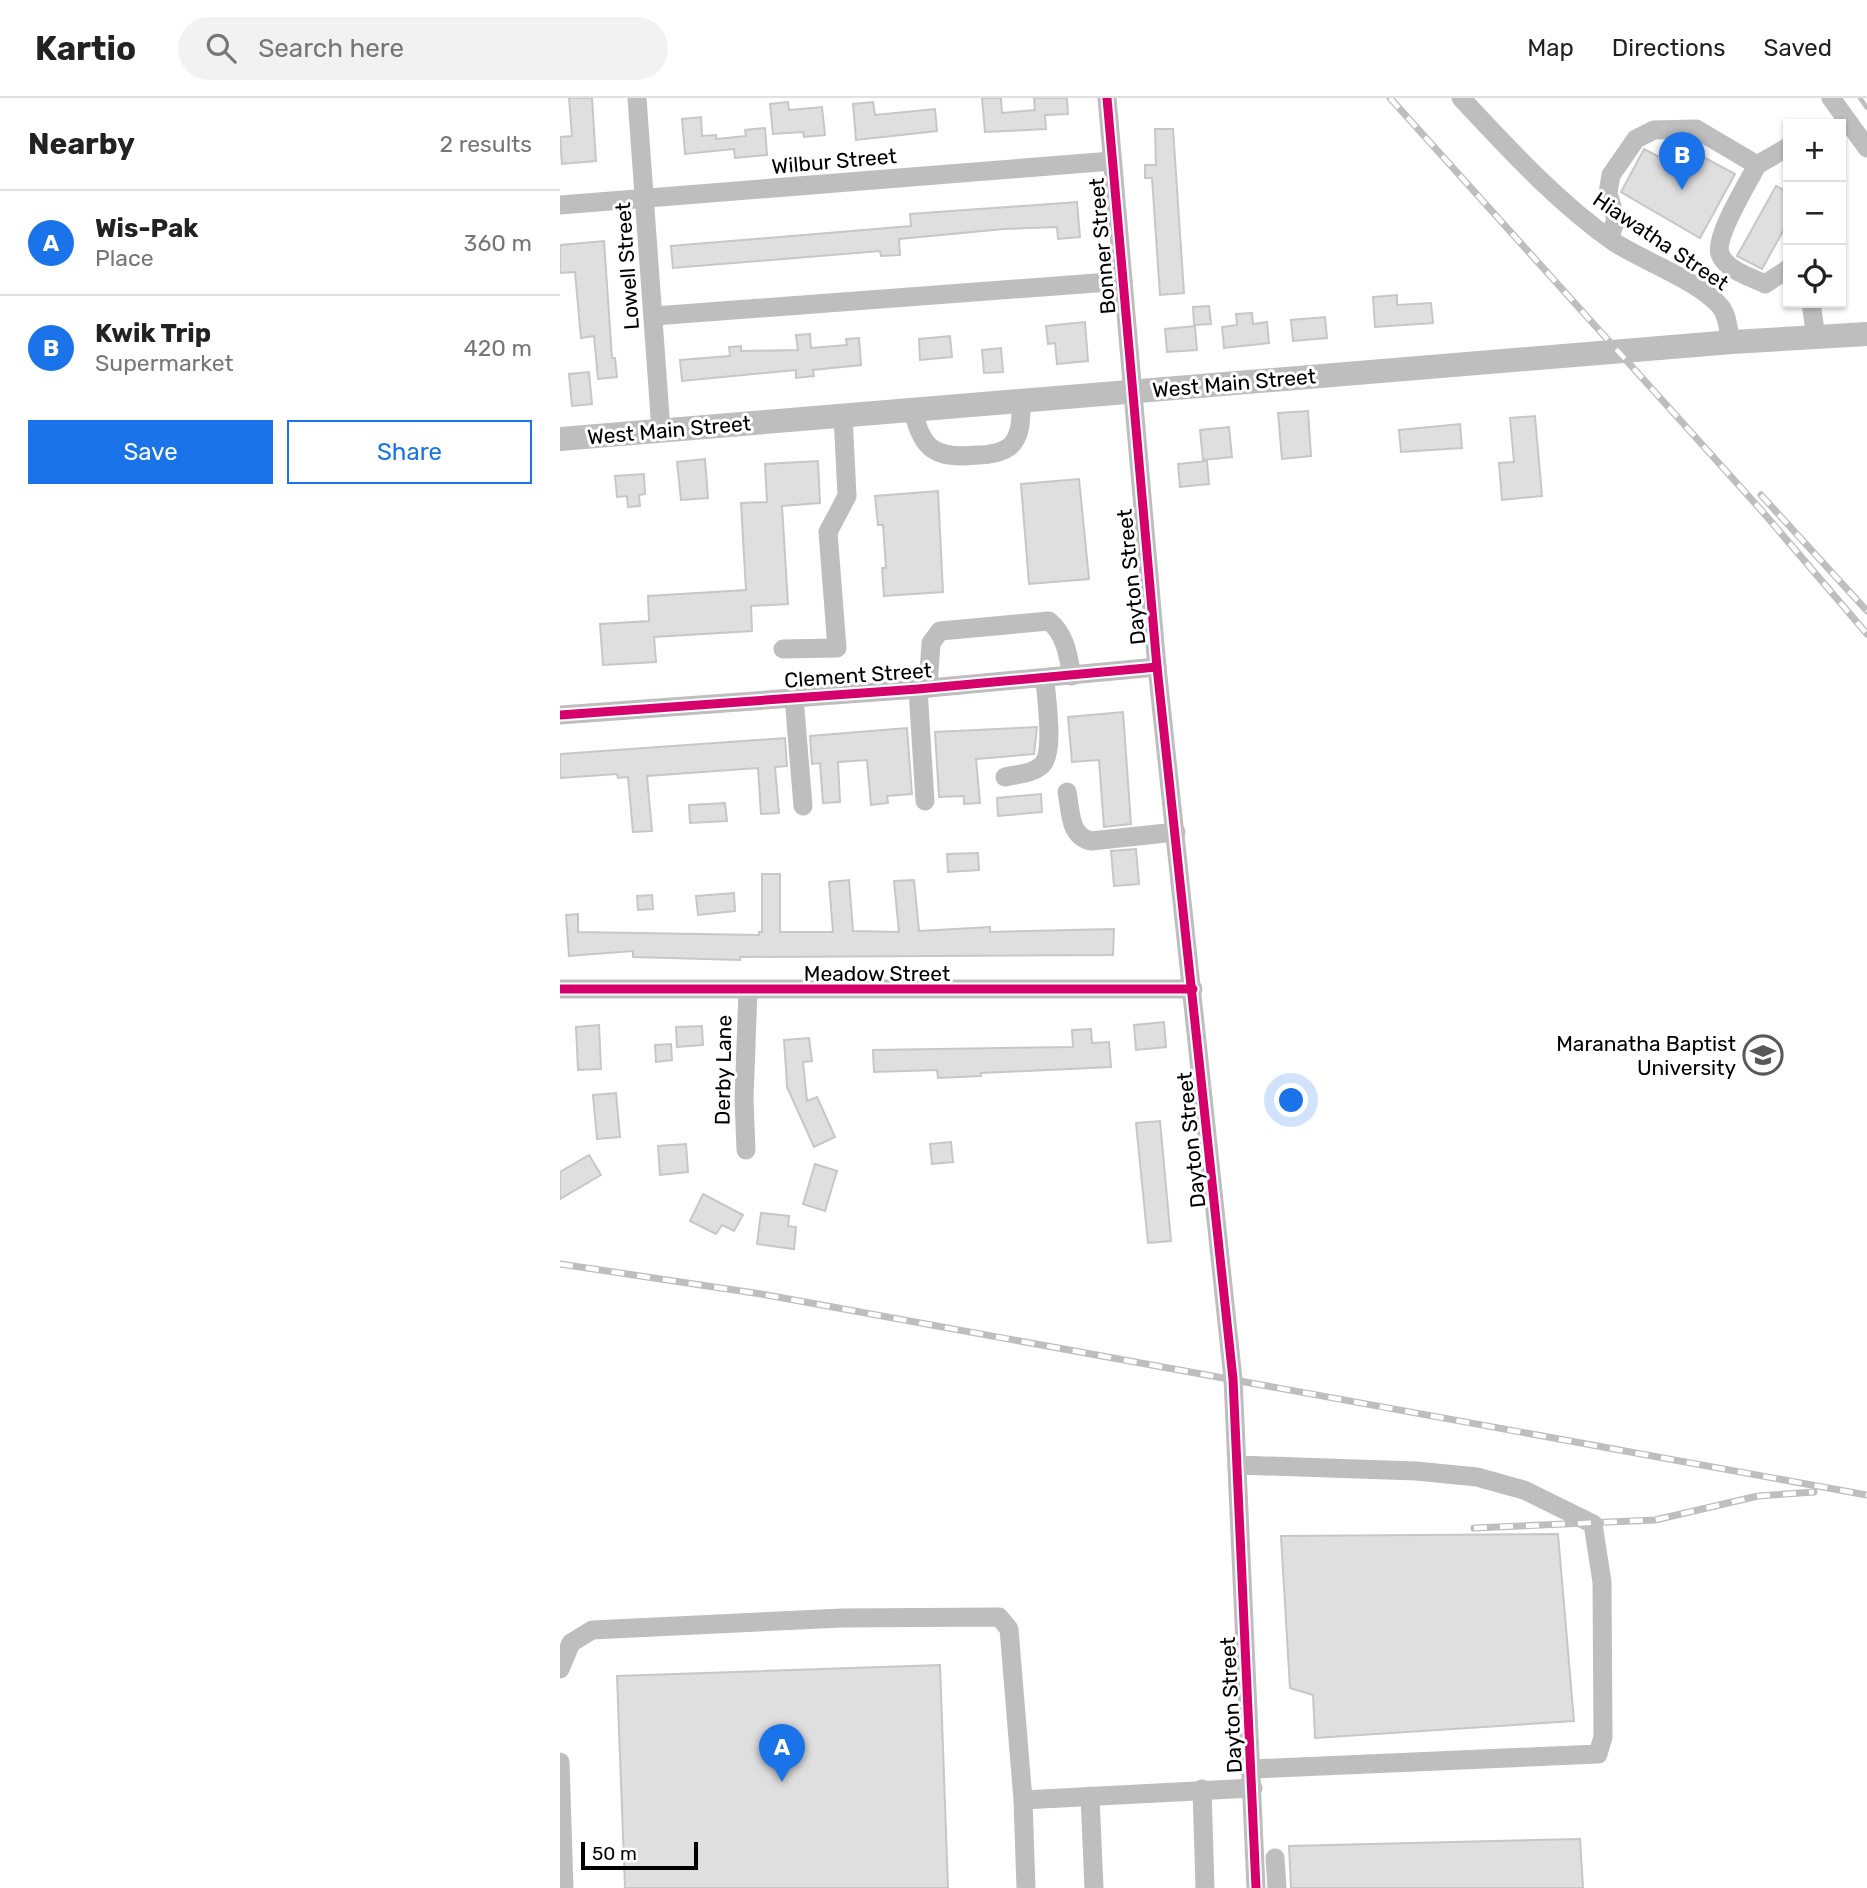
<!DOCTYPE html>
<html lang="en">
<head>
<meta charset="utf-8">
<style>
  :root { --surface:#fff; --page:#f2f2f2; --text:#222; --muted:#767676; --line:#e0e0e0; --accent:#1a73e8 }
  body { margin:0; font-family:Rubik,sans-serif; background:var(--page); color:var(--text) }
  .controls { position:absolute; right:21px; top:21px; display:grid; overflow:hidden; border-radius:0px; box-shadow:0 2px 5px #0004 }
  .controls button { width:63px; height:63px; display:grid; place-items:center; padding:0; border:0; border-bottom:2px solid var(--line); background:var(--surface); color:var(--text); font:35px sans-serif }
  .scale { position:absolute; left:21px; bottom:18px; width:117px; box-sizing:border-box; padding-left:7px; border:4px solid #000; border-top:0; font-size:19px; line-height:24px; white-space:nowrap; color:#000; -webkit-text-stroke:5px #fff; paint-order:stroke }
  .you { position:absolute; left:732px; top:1003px; width:24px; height:24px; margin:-18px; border:5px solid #fff; border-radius:50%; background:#1a73e8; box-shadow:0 0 0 10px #1a73e833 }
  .badge { display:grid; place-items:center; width:46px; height:46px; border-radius:50%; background:var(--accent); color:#fff; font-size:23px; font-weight:700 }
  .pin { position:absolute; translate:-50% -58px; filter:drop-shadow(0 2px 4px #0008) }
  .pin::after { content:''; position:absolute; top:37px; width:24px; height:21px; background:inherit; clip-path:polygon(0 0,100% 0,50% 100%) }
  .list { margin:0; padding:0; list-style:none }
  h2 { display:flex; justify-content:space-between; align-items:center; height:91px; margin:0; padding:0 28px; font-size:30px }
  h2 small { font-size:23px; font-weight:400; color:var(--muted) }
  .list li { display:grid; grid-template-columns:46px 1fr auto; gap:21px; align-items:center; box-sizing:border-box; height:105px; padding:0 28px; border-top:2px solid var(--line) }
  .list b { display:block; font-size:26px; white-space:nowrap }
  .list p { margin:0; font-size:23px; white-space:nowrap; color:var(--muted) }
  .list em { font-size:23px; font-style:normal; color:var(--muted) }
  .actions { display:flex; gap:14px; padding:21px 28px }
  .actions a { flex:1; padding:16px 0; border:2px solid var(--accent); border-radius:0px; text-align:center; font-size:24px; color:var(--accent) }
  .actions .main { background:var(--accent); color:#fff }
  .icon { flex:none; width:38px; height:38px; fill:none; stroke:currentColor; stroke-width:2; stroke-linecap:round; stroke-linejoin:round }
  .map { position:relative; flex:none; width:1307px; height:1790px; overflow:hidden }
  header { display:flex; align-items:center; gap:42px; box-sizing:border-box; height:98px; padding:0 35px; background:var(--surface); border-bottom:2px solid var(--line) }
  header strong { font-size:33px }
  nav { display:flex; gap:38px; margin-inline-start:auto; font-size:24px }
  .search { width:490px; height:63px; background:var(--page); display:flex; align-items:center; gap:18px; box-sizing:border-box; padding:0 24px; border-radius:38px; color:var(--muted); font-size:26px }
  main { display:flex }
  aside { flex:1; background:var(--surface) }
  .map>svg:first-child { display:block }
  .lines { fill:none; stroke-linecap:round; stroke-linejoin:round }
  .stream { stroke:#bfbfbf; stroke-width:4.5 }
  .building { fill:#dfdfdf; stroke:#c7c7c7; stroke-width:2 }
  .minor { stroke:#bebebe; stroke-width:19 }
  .major { stroke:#bebebe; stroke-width:24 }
  .rail-casing { stroke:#bebebe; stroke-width:7 }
  .rail { stroke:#fff; stroke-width:4.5; stroke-dasharray:13; stroke-linecap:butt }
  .cycleway-casing { stroke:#fff; stroke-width:13 }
  .cycleway { stroke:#d6006c; stroke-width:9 }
  .labels { text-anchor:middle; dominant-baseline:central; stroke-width:6; stroke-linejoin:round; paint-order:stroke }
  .street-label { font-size:21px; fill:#000; stroke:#fff }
  .poi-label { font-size:21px; fill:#000; stroke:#fff; text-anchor:end }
</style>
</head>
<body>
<header>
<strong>Kartio</strong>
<div class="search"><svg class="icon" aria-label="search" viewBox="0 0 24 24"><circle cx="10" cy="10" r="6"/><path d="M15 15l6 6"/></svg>Search here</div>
<nav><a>Map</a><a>Directions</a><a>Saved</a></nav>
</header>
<main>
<aside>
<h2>Nearby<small>2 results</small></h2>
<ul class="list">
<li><span class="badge">A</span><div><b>Wis-Pak</b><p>Place</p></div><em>360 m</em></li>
<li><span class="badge">B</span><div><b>Kwik Trip</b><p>Supermarket</p></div><em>420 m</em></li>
</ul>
<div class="actions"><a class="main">Save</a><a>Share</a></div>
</aside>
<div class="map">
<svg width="1307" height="1790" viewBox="0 0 1307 1790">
  <rect width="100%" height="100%" fill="#fff"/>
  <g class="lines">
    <path class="stream" d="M1300,0L1307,10"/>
  </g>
  <g class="building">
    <path d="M9,0H32L36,63L2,66L0,39L12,38Z"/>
    <path d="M422,0H441L442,15L475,12L474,0H507L508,16L485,17L486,31L425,34Z"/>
    <path d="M228,4L229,12L262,9L265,37L244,39L243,34L213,36L210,6Z"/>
    <path d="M313,4L315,17L375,11L377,33L296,42L293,6Z"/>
    <path d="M141,19L142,38L156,37V41L186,38L185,32L205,30L207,57L175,60L174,51L125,56L122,21Z"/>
    <path d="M595,31H613L624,195L600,197L592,80H585V67H596Z"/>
    <path d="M1084,51L1124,72L1134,54L1175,76L1140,140L1061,94Z"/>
    <path d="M1216,88L1228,94V124L1202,171L1177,158Z"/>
    <path d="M517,104L520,139L498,141L497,129L444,131L339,141L340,157L321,158L320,153L113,170L111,148L351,128L350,116Z"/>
    <path d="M44,143L52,260H55L57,279L38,281L34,238L21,240L15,174L0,175V147Z"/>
    <path d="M837,197V207L871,205L873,225L815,229L813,199Z"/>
    <path d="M649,208L651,226L634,227L633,209Z"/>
    <path d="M692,215L693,226L707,224L709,245L664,250L662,229L677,227L676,216Z"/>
    <path d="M765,219L767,240L733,243L731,222Z"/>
    <path d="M525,224L528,263L497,266L495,245L488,246L486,228Z"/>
    <path d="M635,228L637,252L607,254L605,231Z"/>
    <path d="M250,236L251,250L287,247L286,241L299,240L301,267L253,272L254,278L236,280V272L122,283L120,262L170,258L169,249L181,248V253L238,252L236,237Z"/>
    <path d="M390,238L392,259L360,262L359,241Z"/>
    <path d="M441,250L443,274L424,275L422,252Z"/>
    <path d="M29,274L32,306L12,308L9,276Z"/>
    <path d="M748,313L751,358L722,361L718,315Z"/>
    <path d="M975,318L982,398L942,402L939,365L954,364L950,320Z"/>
    <path d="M900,326L902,350L841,354L839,332Z"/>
    <path d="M669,329L672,359L643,362L640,332Z"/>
    <path d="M145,361L148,400L121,402L117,364Z"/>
    <path d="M258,363L260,405L222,408L228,506L191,508L192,533L94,539L96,564L43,567L40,526L89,523L88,498L186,492L181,405L207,404L205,366Z"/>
    <path d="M647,363L649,386L620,389L618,366Z"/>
    <path d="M84,376L85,396L79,397L80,408L68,409L67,398L57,399L55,378Z"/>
    <path d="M519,381L529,481L469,486L461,386Z"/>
    <path d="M378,393L383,494L324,498L322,470H326L323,427H318L315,398Z"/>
    <path d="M563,614L571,726L544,729L539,662L512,664L508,619Z"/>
    <path d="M477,629L474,656L416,661L420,705L404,706V698L379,699L375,634Z"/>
    <path d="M347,630L352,696L327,698L328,705L311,707L307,662L278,664L280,704L263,705L260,665L252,666L250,638Z"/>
    <path d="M225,640L227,668L215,669L219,715L201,716L198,670L87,678L92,733L73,734L68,679L58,680L57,676L0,680V656Z"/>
    <path d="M481,696L482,714L438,718L437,700Z"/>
    <path d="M165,705L167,723L130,725L129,707Z"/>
    <path d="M576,751L579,786L554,788L551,753Z"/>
    <path d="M418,755L419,772L388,774L387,756Z"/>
    <path d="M202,776H220V834H273L269,784L289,782L293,833L339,834L334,783L354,782L359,833L430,829V834L554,831L553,857L180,859V862L73,859V853L9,858L6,817L18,816V834L199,837V834H202Z"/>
    <path d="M174,795L175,813L138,817L136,798Z"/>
    <path d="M92,797L93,811L78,812L77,798Z"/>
    <path d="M604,924L606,949L576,952L574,927Z"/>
    <path d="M39,927L41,971L18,972L16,929Z"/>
    <path d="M142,928L143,947L117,949L116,929Z"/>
    <path d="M531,931L532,945L549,944L551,969L421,975V978L378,980L377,972L314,974L313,952L513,949L512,932Z"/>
    <path d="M249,940L252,963L243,964L247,1003L257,999L275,1039L254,1049L227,989L226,970L224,942Z"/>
    <path d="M111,946L112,962L96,964L95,947Z"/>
    <path d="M56,995L60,1039L37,1041L33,997Z"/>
    <path d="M600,1023L611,1143L588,1145L576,1025Z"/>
    <path d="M391,1044L393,1064L372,1066L370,1046Z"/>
    <path d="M126,1046L128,1074L100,1077L98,1048Z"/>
    <path d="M29,1057L41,1077L0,1101V1074Z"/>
    <path d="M255,1066L277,1073L265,1113L243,1106Z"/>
    <path d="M143,1096L183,1117L174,1133L162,1127L156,1136L130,1123Z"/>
    <path d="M201,1115L229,1118L228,1128L236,1129L234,1151L197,1146Z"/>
    <path d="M998,1436L1014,1623L755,1640L753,1597L730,1590L721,1438Z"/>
    <path d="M380,1567L388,1790H65L57,1578Z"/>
    <path d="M1020,1741L1023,1790H731L729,1748Z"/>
  </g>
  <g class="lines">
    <g class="minor">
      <path d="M77,0L101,332"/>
      <path d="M547,0L597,569L673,1281L696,1790"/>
      <path d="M901,0C949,51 997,104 1054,144C1083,163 1139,183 1160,208C1168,217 1168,232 1171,244"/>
      <path d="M1271,0L1307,50"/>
      <path d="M1197,67C1188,85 1154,139 1160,156C1166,172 1191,179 1205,186L1228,171"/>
      <path d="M0,107L552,63"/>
      <path d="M1049,140L1056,122L1048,95L1051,77L1076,41L1094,32L1136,31L1197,67L1228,49"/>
      <path d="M1251,205L1256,239"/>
      <path d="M94,218L563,183"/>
      <path d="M353,311C361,353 377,361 418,357C427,357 441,355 449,349C462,339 461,318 461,303"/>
      <path d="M223,551L277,550L268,434L287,398L283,317"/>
      <path d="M368,590L371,545L380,533L489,523C506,537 508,558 512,578"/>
      <path d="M358,591L365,703"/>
      <path d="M234,599L243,708"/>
      <path d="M0,617L358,591L597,569"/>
      <path d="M445,679C458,676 472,676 482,667C495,654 486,600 485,581"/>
      <path d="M507,694C511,714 509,738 531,743L616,734"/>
      <path d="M0,891H633"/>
      <path d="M186,1052L184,1001L188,892"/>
      <path d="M677,1367L856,1373L917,1379L964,1392L1033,1426L1042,1484L1043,1639L1038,1656L692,1671"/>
      <path d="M0,1571L11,1545L32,1532L282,1520L439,1519L449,1531L463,1702"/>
      <path d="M0,1664L4,1790"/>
      <path d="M642,1691L645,1790"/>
      <path d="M530,1698L534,1790"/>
      <path d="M715,1760L717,1790"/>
      <path d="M466,1790L463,1702L693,1690"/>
    </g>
    <path class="major" d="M0,341L1172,244L1307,236"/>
    <g class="rail-casing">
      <g id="rail">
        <path d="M830,0L1202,413L1307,536"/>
        <path d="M1201,397L1307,513"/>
        <path d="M0,1166L201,1196L1307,1397"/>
        <path d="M914,1430L1095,1422L1198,1398L1254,1394"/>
      </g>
    </g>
    <use href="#rail" class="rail"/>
    <g class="cycleway-casing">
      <g id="cycleway">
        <path d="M547,0L597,569L673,1281L696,1790"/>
        <path d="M0,617L358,591L597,569"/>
        <path d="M0,891H633"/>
      </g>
    </g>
    <use href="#cycleway" class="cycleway"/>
  </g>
  <defs>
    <g id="university-ring" transform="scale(2.0125)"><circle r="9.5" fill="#fff" stroke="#595959" stroke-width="1.5"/><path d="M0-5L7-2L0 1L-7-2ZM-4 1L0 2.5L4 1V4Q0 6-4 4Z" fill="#595959"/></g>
  </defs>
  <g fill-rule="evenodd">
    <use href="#university-ring" x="1203" y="957"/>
  </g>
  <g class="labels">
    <g class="street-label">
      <text transform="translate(274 63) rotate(-5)">Wilbur Street</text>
      <text transform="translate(1101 143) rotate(34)">Hiawatha Street</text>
      <text transform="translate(542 148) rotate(-95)">Bonner Street</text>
      <text transform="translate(67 168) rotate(-94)">Lowell Street</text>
      <text transform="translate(674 285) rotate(-5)">West Main Street</text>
      <text transform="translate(109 332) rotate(-5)">West Main Street</text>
      <text transform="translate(571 479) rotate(-96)">Dayton Street</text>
      <text transform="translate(298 577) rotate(-4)">Clement Street</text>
      <text x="317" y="875">Meadow Street</text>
      <text transform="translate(163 972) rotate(-89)">Derby Lane</text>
      <text transform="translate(631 1042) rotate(-96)">Dayton Street</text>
      <text transform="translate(671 1607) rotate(-93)">Dayton Street</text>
    </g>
    <g class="poi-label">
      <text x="1176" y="945">Maranatha Baptist<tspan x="1176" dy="24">University</tspan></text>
    </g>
  </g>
</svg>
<div class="controls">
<button>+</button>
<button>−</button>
<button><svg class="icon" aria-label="locate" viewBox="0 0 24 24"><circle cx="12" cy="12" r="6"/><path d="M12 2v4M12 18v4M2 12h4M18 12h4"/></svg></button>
</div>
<div class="scale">50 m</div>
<div class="you"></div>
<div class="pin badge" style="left:222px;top:1684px">A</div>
<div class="pin badge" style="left:1122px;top:92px">B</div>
</div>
</main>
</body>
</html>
